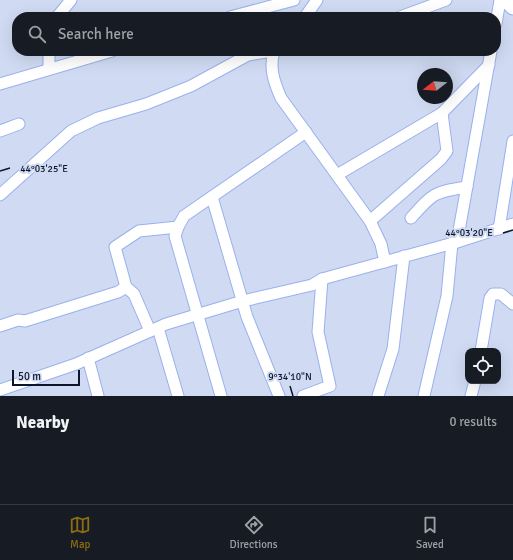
<!DOCTYPE html>
<html lang="en">
<head>
<meta charset="utf-8">
<style>
  :root { --surface:#171b24; --page:#20242c; --text:#f1f3f6; --muted:#9ea1a6; --line:#363941; --accent:#8e6d11 }
  body { margin:0; font-family:Signika,sans-serif; background:var(--page); color:var(--text) }
  .controls { position:absolute; right:12px; bottom:12px; display:grid; overflow:hidden; border-radius:8px; box-shadow:0 4px 16px #0002 }
  .controls button { width:36px; height:36px; display:grid; place-items:center; padding:0; border:0; border-bottom:1px solid var(--line); background:var(--surface); color:var(--text); font:20px sans-serif }
  .compass { position:absolute; left:417px; top:68px; width:36px; height:36px; border-radius:50%; background:var(--surface); box-shadow:0 4px 16px #0002; rotate:253deg }
  .scale { position:absolute; left:12px; bottom:10px; width:68px; box-sizing:border-box; padding-left:4px; border:2px solid #0c152a; border-top:0; font-size:11px; line-height:14px; white-space:nowrap; color:#0c152a; -webkit-text-stroke:3px #d0dbf3; paint-order:stroke }
  .list { margin:0; padding:0; list-style:none }
  h2 { display:flex; justify-content:space-between; align-items:center; height:52px; margin:0; padding:0 16px; font-size:17px }
  h2 small { font-size:13px; font-weight:400; color:var(--muted) }
  .icon { flex:none; width:22px; height:22px; fill:none; stroke:currentColor; stroke-width:2; stroke-linecap:round; stroke-linejoin:round }
  .map { position:relative; flex:none; width:513px; height:396px; overflow:hidden }
  .search { position:absolute; background:var(--surface); box-shadow:0 4px 16px #0002; left:12px; right:12px; top:12px; height:44px; display:flex; align-items:center; gap:10px; box-sizing:border-box; padding:0 14px; border-radius:16px; color:var(--muted); font-size:15px }
  .sheet { height:108px; background:var(--surface) }
  nav { display:flex; justify-content:space-around; align-items:center; box-sizing:border-box; height:56px; border-top:1px solid var(--line); background:var(--surface); font-size:11px; color:var(--muted) }
  nav a { display:grid; justify-items:center; gap:2px }
  nav .on { color:var(--accent) }
  .map>svg:first-child { display:block }
  .lines { fill:none; stroke-linecap:round; stroke-linejoin:round }
  .street-casing { stroke:#98b1ed; stroke-width:13 }
  .secondary-casing { stroke:#98b1ed; stroke-width:17 }
  .street { stroke:#fff; stroke-width:11 }
  .secondary { stroke:#fff; stroke-width:15 }
  .ticks { fill:none; stroke:#0c152a; stroke-width:1.5 }
  .ticks-label { font-size:10px; text-anchor:middle; fill:#0c152a; stroke:#d0dbf3; stroke-width:4; stroke-linejoin:round; paint-order:stroke }
</style>
</head>
<body>
<div class="map">
<svg width="513" height="396" viewBox="0 0 513 396">
  <rect width="100%" height="100%" fill="#d0dbf3"/>
  <g class="lines">
    <g class="street-casing">
      <g id="street">
        <path d="M57,17L71,0"/>
        <path d="M230,17L294,0"/>
        <path d="M305,17L317,0"/>
        <path d="M400,17L446,0"/>
        <path d="M496,24L500,0"/>
        <path d="M274,51C269,68 274,82 281,98L370,221L381,244L385,262"/>
        <path d="M49,69V51"/>
        <path d="M0,84L112,51"/>
        <path d="M0,131L19,124"/>
        <path d="M337,175L442,113L489,65"/>
        <path d="M0,195L71,131L98,118L146,104L191,86L248,55L273,51"/>
        <path d="M212,197L247,317L279,396"/>
        <path d="M411,218C433,193 434,192 467,187"/>
        <path d="M370,221L441,159L447,151L442,113"/>
        <path d="M499,229L513,141"/>
        <path d="M457,242L491,51"/>
        <path d="M0,326L18,320L25,321L118,292L126,287"/>
        <path d="M158,328L178,396"/>
        <path d="M150,331L134,294L126,287L115,247L139,231L178,227"/>
        <path d="M481,351L490,298L493,294H501L513,304"/>
        <path d="M88,358L98,396"/>
        <path d="M0,390L76,364L166,324L243,301L312,285L322,279L457,242L513,224"/>
        <path d="M221,396L175,236L178,227L184,216L306,132"/>
        <path d="M303,396L330,386L318,332L322,279"/>
        <path d="M378,396L393,349L404,256"/>
        <path d="M424,396L447,296L452,243"/>
        <path d="M471,396L475,381"/>
      </g>
    </g>
    <g class="secondary-casing">
      <path id="secondary" d="M506,0L513,7"/>
    </g>
    <use href="#street" class="street"/>
    <use href="#secondary" class="secondary"/>
  </g>
  <path class="ticks" d="M0,171L10,168M503,233L513,230M290,386L293,396"/>
  <g class="ticks-label">
    <text x="44" y="172">44°03'25"E</text>
    <text x="469" y="236">44°03'20"E</text>
    <text x="290" y="380">9°34'10"N</text>
  </g>
</svg>
<div class="controls">
<button><svg class="icon" aria-label="locate" viewBox="0 0 24 24"><circle cx="12" cy="12" r="6"/><path d="M12 2v4M12 18v4M2 12h4M18 12h4"/></svg></button>
</div>
<svg class="compass" viewBox="-18 -18 36 36"><path d="M0-13l5 13h-10z" fill="#e53935"/><path d="M0 13l5-13h-10z" fill="#9ea1a6"/></svg>
<div class="scale">50 m</div>
<div class="search"><svg class="icon" aria-label="search" viewBox="0 0 24 24"><circle cx="10" cy="10" r="6"/><path d="M15 15l6 6"/></svg>Search here</div>
</div>
<section class="sheet">
<h2>Nearby<small>0 results</small></h2>
<ul class="list">
</ul>
</section>
<nav>
<a class="on"><svg class="icon" aria-label="map" viewBox="0 0 24 24"><path d="M3 6l6-2 6 2 6-2v14l-6 2-6-2-6 2zM9 4v14M15 6v14"/></svg>Map</a>
<a><svg class="icon" aria-label="directions" viewBox="0 0 24 24"><path d="M12 3l9 9-9 9-9-9zM9 14v-3h6M13 9l2 2-2 2"/></svg>Directions</a>
<a><svg class="icon" aria-label="saved" viewBox="0 0 24 24"><path d="M7 4h10v16l-5-4-5 4z"/></svg>Saved</a>
</nav>
</body>
</html>
